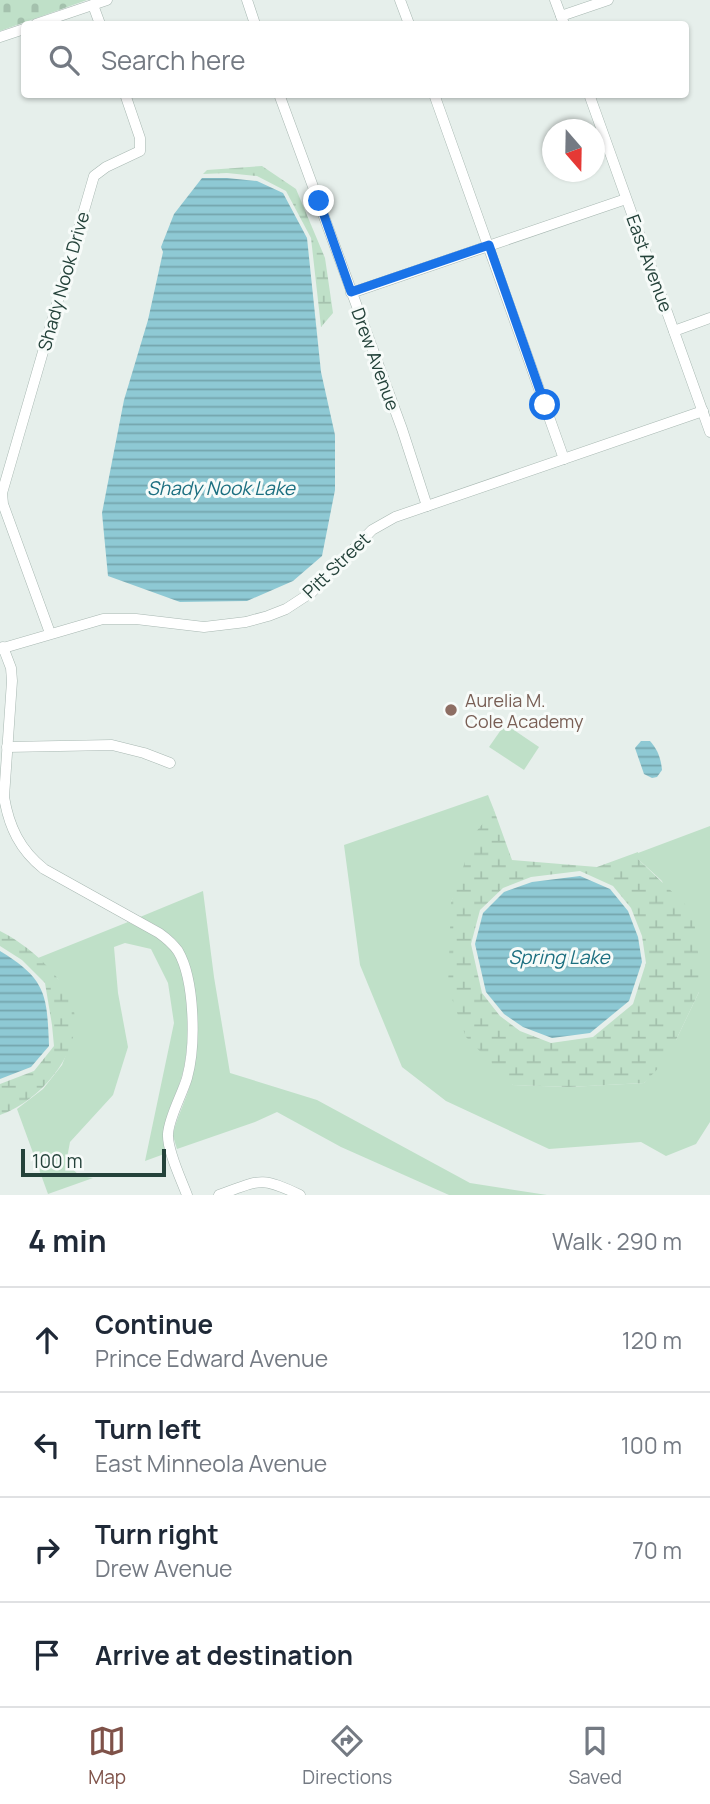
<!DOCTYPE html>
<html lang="en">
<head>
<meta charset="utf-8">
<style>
  :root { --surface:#fff; --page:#f6f6f7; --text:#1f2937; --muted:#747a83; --line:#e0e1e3; --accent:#7f5249 }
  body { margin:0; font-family:Manrope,sans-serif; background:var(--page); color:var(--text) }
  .compass { position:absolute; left:542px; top:119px; width:63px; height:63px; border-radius:50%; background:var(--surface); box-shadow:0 2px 5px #0004; rotate:160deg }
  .scale { position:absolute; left:21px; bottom:18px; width:145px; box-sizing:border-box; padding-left:7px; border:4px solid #24423a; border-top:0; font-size:19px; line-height:24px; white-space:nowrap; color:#24423a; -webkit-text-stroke:5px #f7fbf9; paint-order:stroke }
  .stop { position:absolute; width:21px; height:21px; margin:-16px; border:5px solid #1a73e8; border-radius:50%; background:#fff }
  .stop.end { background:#1a73e8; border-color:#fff; box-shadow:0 2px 7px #0008 }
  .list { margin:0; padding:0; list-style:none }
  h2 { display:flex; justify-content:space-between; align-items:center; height:91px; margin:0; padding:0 28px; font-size:30px }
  h2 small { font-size:23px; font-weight:400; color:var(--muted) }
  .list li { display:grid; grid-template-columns:46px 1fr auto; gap:21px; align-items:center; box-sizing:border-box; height:105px; padding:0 28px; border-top:2px solid var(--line) }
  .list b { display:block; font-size:26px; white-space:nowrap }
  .list p { margin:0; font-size:23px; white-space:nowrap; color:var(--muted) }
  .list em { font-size:23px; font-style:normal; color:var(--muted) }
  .icon { flex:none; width:38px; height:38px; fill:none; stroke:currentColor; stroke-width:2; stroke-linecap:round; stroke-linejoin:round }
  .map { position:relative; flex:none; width:710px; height:1195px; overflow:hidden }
  .search { position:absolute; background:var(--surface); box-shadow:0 2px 5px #0004; left:21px; right:21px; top:21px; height:77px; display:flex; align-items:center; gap:18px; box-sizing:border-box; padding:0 24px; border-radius:7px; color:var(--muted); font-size:26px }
  .sheet { height:511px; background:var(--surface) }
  nav { display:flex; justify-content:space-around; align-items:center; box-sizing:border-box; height:98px; border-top:2px solid var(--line); background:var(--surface); font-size:19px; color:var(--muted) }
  nav a { display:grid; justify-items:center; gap:4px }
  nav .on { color:var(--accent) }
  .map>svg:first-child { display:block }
  .grass { fill:#bfe0c8 }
  .wetland { fill:url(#wetland-marsh); fill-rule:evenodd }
  .cemetery { fill:url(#cemetery-stones) }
  .water { fill:url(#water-rules) }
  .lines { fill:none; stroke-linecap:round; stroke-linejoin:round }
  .minor-casing { stroke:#a8b8b2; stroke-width:11 }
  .minor { stroke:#fff; stroke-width:10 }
  .route { stroke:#1a73e8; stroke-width:9 }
  .education-dot { fill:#8d6e63; stroke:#f7fbf9; stroke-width:2.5 }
  .labels { text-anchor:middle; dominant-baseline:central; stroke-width:6; stroke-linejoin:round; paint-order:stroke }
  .street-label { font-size:18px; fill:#24423a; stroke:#f7fbf9 }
  .education-label { font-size:18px; fill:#785e54; stroke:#f7fbf9; text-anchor:start }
  .water-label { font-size:19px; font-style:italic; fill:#1c6f80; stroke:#f7fbf9 }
</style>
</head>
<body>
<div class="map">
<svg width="710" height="1195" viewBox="0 0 710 1195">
  <defs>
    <pattern id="wetland-marsh" width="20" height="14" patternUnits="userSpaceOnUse" patternTransform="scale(1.75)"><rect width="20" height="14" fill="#bfe0c8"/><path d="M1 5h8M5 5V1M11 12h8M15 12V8" fill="none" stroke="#a4c1ad"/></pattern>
    <pattern id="cemetery-stones" width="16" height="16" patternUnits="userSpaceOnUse" patternTransform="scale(1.75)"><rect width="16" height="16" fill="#bfe0c8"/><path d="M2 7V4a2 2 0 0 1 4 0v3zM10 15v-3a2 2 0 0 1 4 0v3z" fill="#a4c1ad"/></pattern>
    <pattern id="water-rules" width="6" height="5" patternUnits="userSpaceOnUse" patternTransform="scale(1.75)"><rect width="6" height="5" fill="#8ec9d4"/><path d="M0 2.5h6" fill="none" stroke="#74a5ad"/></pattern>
  </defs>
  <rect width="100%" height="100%" fill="#e6efeb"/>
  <g class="grass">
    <path d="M505,724L539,747L524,770L489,747Z"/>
    <path d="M488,795L494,810L451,902V944L513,1085L569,1087L644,1083L676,1040L699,992L662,881L638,859V853L710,826V1122L696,1144L666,1156L641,1142L549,1149L446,1101L402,1067L360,965L344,845Z"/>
    <path d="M203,891L214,977L230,1073L317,1100L470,1183L547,1195H449L341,1147L277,1112L255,1122L177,1149L173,1136L174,1130C179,1112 188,1096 192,1078C201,1045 200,974 180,945C170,932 154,924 140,917Z"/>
    <path d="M128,922C143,930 162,937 173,952C190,977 191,1046 182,1075C174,1105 158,1120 167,1153L145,1161L174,1023L168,983L151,949L125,943L114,947L118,993L128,1047L113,1095L70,1142L66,1163L80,1176L93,1178L48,1194L17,1109L43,1089L62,1065L73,1036L58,979L38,958Z"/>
  </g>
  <g class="wetland">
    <path d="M262,166L296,189L325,258L333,313L321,327L311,238L286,191L257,176L227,173L203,174L207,170Z"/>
    <path d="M494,810L512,860L597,867L638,852V859L693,912L700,969L699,992L676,1040L677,1049L644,1083L569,1087L513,1085L466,1037L448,988L451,902L475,833ZM580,871L613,886L631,908L642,936L646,963L633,1004L593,1037L551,1043L520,1031L500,1016L482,993L471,944L480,910L503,888L531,877Z"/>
    <path d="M0,931C27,944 65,977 73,1007C85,1051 39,1102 0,1115V1084L34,1071L54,1046L52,1025L45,983L22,960L0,946Z"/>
  </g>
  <path class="cemetery" d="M0,0H87L0,31Z"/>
  <g class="water">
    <path d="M202,178H227L257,181L283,193L307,238L321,372L335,435V490L322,556L293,581L247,601L180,602L108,576L102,513L124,400L148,320L163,252L161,247L174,214Z"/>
    <path d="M641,741H650C658,750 661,759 662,770L657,777L652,778L644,774L635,748Z"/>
    <path d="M580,876L610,889L628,911L638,937L642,962L629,1001L590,1033L552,1038L523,1027L504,1014L486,992L475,944L483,913L504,892L532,882Z"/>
    <path d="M0,951C46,979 47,994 49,1046L31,1067L0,1079Z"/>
  </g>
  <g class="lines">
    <g class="minor-casing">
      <g id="minor">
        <path d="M247,0L255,24"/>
        <path d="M400,0L409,24"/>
        <path d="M555,0L564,24"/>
        <path d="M93,5L100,24"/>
        <path d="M561,16L608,0"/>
        <path d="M36,24L107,0"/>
        <path d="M0,37L24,29"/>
        <path d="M279,94L402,429L427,506"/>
        <path d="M434,94L564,459"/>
        <path d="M589,94L710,432"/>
        <path d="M351,293L626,199"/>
        <path d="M674,331L710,318"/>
        <path d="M50,633L3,504L2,493L94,176L106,167L140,151V138L125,94"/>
        <path d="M3,647L11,668L12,681L4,797C9,827 20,850 44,869L159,933C166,938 173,944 178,951C195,980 196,1046 187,1078C182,1095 169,1117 168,1134C167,1150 181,1179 187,1195"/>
        <path d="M0,649L103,619H136L204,627L246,622L268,616L286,609L312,592L372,530L395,517L703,411"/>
        <path d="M7,747L112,745L144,753L170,763"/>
        <path d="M219,1195C260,1180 260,1176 300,1195"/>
      </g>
    </g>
    <use href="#minor" class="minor"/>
  </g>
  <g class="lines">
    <path class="route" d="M319,201L351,292L489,245L545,405"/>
  </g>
  <circle class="education-dot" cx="451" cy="710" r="7"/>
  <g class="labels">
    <g class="street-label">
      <text transform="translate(650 263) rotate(70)">East Avenue</text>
      <text transform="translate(63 281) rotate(-74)">Shady Nook Drive</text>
      <text transform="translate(376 359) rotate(70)">Drew Avenue</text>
      <text transform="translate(336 565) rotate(-44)">Pitt Street</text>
    </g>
    <g class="education-label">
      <text x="465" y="700">Aurelia M.<tspan x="465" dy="21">Cole Academy</tspan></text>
    </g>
    <g class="water-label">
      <text x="221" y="488">Shady Nook Lake</text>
      <text x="559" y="957">Spring Lake</text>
    </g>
  </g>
</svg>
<svg class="compass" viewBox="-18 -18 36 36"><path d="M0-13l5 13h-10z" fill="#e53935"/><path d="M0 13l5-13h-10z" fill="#747a83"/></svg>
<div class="scale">100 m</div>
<div class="stop" style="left:545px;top:405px"></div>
<div class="stop end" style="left:319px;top:201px"></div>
<div class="search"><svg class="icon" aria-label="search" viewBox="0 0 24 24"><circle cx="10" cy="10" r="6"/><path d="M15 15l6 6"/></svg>Search here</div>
</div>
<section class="sheet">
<h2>4 min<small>Walk · 290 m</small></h2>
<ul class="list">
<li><svg class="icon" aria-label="ahead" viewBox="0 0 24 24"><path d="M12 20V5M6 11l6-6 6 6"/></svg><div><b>Continue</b><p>Prince Edward Avenue</p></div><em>120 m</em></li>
<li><svg class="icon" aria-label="left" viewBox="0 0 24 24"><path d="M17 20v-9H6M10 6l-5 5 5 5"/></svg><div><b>Turn left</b><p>East Minneola Avenue</p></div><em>100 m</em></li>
<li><svg class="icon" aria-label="right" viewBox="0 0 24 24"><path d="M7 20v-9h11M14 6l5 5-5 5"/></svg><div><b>Turn right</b><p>Drew Avenue</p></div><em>70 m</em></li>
<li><svg class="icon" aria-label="arrive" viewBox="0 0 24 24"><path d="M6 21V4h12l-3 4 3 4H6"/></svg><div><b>Arrive at destination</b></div></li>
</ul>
</section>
<nav>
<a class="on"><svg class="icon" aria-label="map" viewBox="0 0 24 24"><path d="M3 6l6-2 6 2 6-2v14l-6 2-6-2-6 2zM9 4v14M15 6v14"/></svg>Map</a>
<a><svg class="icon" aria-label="directions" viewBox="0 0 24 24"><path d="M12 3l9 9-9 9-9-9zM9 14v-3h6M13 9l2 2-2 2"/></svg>Directions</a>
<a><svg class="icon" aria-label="saved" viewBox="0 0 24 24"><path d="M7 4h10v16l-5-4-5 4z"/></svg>Saved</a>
</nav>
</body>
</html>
